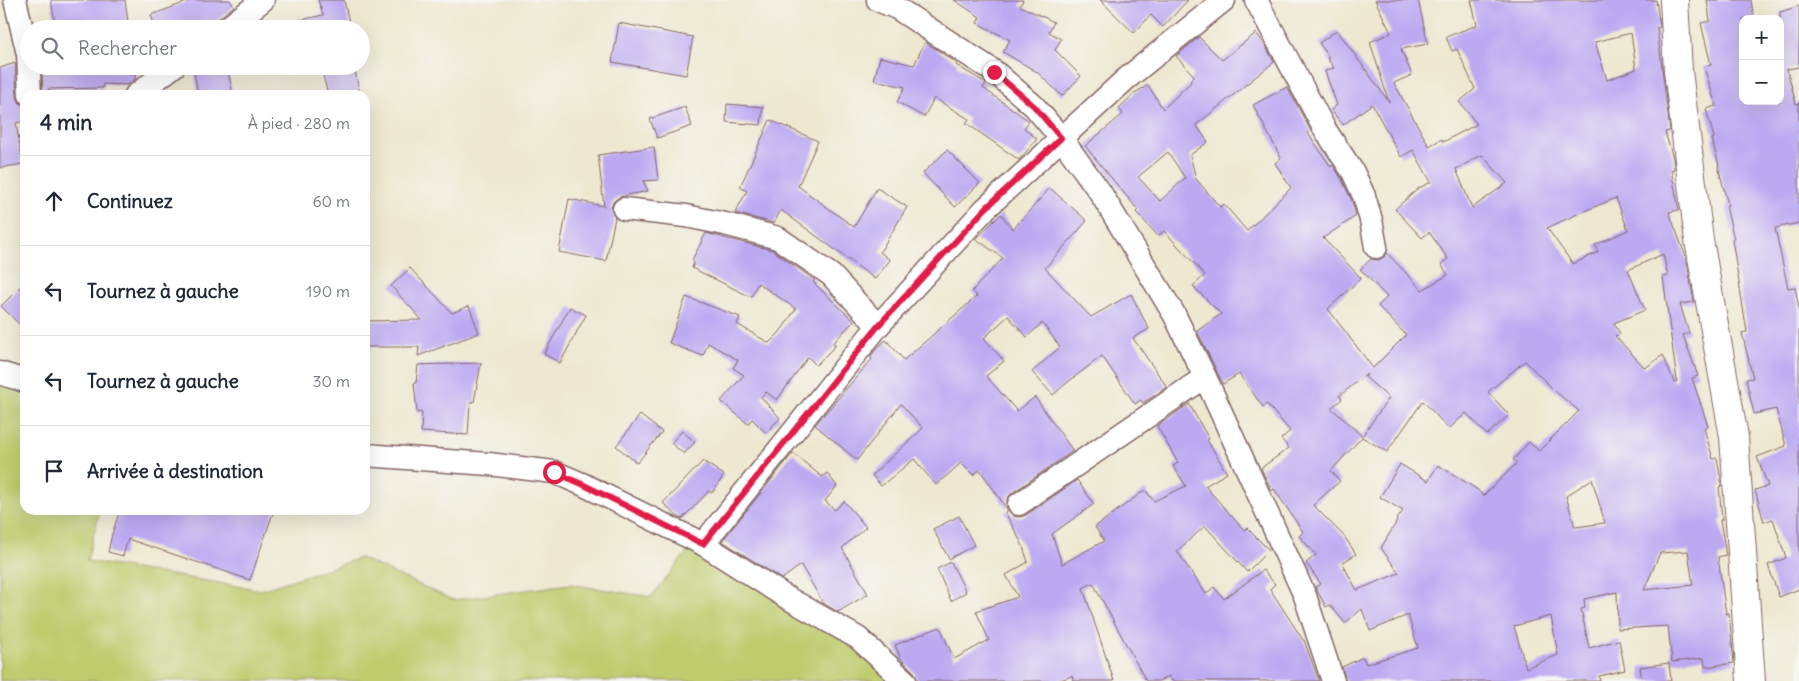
<!DOCTYPE html>
<html lang="fr">
<head>
<meta charset="utf-8">
<style>
  :root { --surface:#fff; --page:#f2f2f3; --text:#1f2937; --muted:#747a83; --line:#e0e1e3 }
  body { margin:0; font-family:Delius,sans-serif; background:var(--page); color:var(--text) }
  .controls { position:absolute; right:15px; top:15px; display:grid; overflow:hidden; border-radius:10px; box-shadow:0 5px 20px #0002 }
  .controls button { width:45px; height:45px; display:grid; place-items:center; padding:0; border:0; border-bottom:1px solid var(--line); background:var(--surface); color:var(--text); font:25px sans-serif }
  .stop { position:absolute; width:15px; height:15px; margin:-11px; border:4px solid #e11d48; border-radius:50%; background:#fff }
  .stop.end { background:#e11d48; border-color:#fff; box-shadow:0 1px 5px #0008 }
  .list { margin:0; padding:0; list-style:none }
  h2 { display:flex; justify-content:space-between; align-items:center; height:65px; margin:0; padding:0 20px; font-size:21px }
  h2 small { font-size:16px; font-weight:400; color:var(--muted) }
  .list li { display:grid; grid-template-columns:32px 1fr auto; gap:15px; align-items:center; box-sizing:border-box; height:90px; padding:0 20px; border-top:1px solid var(--line) }
  .list b { display:block; font-size:19px; white-space:nowrap }
  .list em { font-size:16px; font-style:normal; color:var(--muted) }
  .icon { flex:none; width:28px; height:28px; fill:none; stroke:currentColor; stroke-width:2; stroke-linecap:round; stroke-linejoin:round }
  .map { position:relative; flex:none; width:1799px; height:681px; overflow:hidden }
  .search { position:absolute; background:var(--surface); box-shadow:0 5px 20px #0002; left:20px; top:20px; width:350px; height:55px; display:flex; align-items:center; gap:12px; box-sizing:border-box; padding:0 18px; border-radius:28px; color:var(--muted); font-size:19px }
  .panel { position:absolute; background:var(--surface); box-shadow:0 5px 20px #0002; left:20px; top:90px; width:350px; height:425px; border-radius:15px }
  .map>svg:first-child { display:block }
  .green { fill:#bfcc6e; stroke:#84764c }
  .building { fill:#bca9f2; fill-rule:evenodd }
  .lines { fill:none; stroke-linecap:round; stroke-linejoin:round }
  .minor-casing { stroke:#836565; stroke-width:25 }
  .tertiary-casing { stroke:#836565; stroke-width:30 }
  .minor { stroke:#fff; stroke-width:22 }
  .tertiary { stroke:#fff; stroke-width:28 }
  .route { stroke:#e11d48; stroke-width:6 }
</style>
</head>
<body>
<div class="map">
<svg width="1799" height="681" viewBox="0 0 1799 681">
  <rect width="100%" height="100%" fill="#f6f6f2"/>
  <filter id="ink" filterUnits="userSpaceOnUse"><feTurbulence type="fractalNoise" baseFrequency=".02" numOctaves="2"/><feDisplacementMap in="SourceGraphic" scale="10" xChannelSelector="R" yChannelSelector="G"/><feConvolveMatrix kernelMatrix="1 2 1 2 8 2 1 2 1" color-interpolation-filters="sRGB"/></filter>
  <filter id="wash" filterUnits="userSpaceOnUse"><feTurbulence type="fractalNoise" baseFrequency=".0096" numOctaves="4" result="noise"/><feDisplacementMap in="SourceGraphic" scale="20" xChannelSelector="R" yChannelSelector="G"/><feGaussianBlur stdDeviation="1.12" result="paint"/><feColorMatrix in="noise" values="0 0 0 0 0 0 0 0 0 0 0 0 0 0 0 0 0 1.4 0 .05"/><feComposite in="paint" operator="in"/></filter>
  <g filter="url(#wash)">
    <rect width="100%" height="100%" fill="#eee8d0"/>
    <path class="green" d="M0,370L25,379V510H100L87,561L261,590L360,558L453,600L570,584L651,597L695,542L895,675L882,681H0Z"/>
    <g id="blocks">
      <g class="building">
        <path d="M51,0H125L129,29H56Z"/>
        <path d="M192,0H230L234,6L218,19L209,29H156L151,15Z"/>
        <path d="M318,0H344L350,27L342,29H292L291,22L323,15Z"/>
        <path d="M954,0H1023L1020,6L1054,22L1049,32L1061,39L1055,50L1081,76L1062,96L1037,72L1003,52L1010,40L977,23L980,17Z"/>
        <path d="M1100,0H1188L1163,27L1151,15L1134,33Z"/>
        <path d="M1375,0H1418L1428,44L1401,49L1412,75L1394,83L1429,146L1442,139L1443,142L1477,124L1459,102L1475,89L1457,49L1452,51L1446,37L1477,25L1471,0H1656L1660,27L1657,28L1670,131L1665,132L1673,158L1674,169L1671,170L1679,210L1669,212L1686,257L1694,302L1680,304L1689,333L1683,335L1698,376L1692,378L1708,426L1704,428L1713,459L1717,458L1722,486L1719,487L1722,520H1720L1726,555L1718,557L1726,614L1729,613L1734,663L1705,667L1704,658L1672,662L1668,626L1618,629L1617,592L1584,599L1585,608L1581,609L1589,648L1619,640L1625,670L1599,676L1600,681H1346L1342,667L1363,657L1366,664L1418,648L1408,615L1370,631L1362,609L1345,623L1330,605L1326,607L1315,587L1321,584L1306,563L1316,555L1299,536L1303,532L1274,489L1272,491L1261,468L1289,448L1281,439L1290,431L1267,404L1263,407L1239,374L1223,384L1197,331L1221,314L1193,286L1205,275L1164,231L1158,236L1136,212L1138,210L1085,146L1123,114L1119,108L1135,93L1148,85L1163,109L1191,82L1190,80L1194,76L1176,56L1199,37L1222,60L1256,33L1264,43L1274,62L1196,125L1208,142L1190,155L1196,179L1220,207L1224,204L1247,231L1291,188L1275,163L1281,158L1253,105L1287,87L1311,131L1308,133L1331,167L1333,165L1341,178L1352,201L1356,216L1323,238L1361,278L1328,309L1373,368L1406,335L1378,306L1387,297L1360,269L1371,259L1379,260L1384,257L1387,253L1422,290L1448,275L1441,264L1448,259L1429,232L1422,238L1395,209L1419,188L1431,182L1413,150L1401,157L1372,104L1343,125L1331,110L1337,105L1325,71L1334,68L1327,58L1329,57L1319,43L1337,30L1389,102L1370,42L1391,33ZM1631,33L1636,69L1607,80L1595,42ZM1168,152L1185,178L1160,201L1138,177ZM1482,155L1507,183L1472,208L1456,169ZM1616,198L1628,230L1595,245L1598,252L1573,264L1547,228L1582,212ZM1663,254L1668,276L1663,277L1677,381L1674,382L1663,355L1645,368L1615,336L1620,334L1614,323L1645,310L1628,270ZM1525,361L1555,391L1579,411L1539,451L1529,442L1513,460L1517,463L1483,496L1478,490L1438,465L1428,481L1400,464L1380,497L1403,511L1396,520L1397,521L1381,548L1399,573L1357,590L1342,563L1356,554L1344,536L1313,505L1340,481L1331,471L1362,437L1387,452L1423,401L1449,429L1466,413L1487,435L1509,415L1488,392ZM1367,374L1365,377L1389,398L1362,436L1331,408L1342,399L1339,396ZM1592,479L1605,523L1575,527L1566,496ZM1688,551L1693,585L1644,590L1660,553ZM1551,616L1558,655L1526,668L1514,626Z"/>
        <path d="M1707,0H1751L1754,19H1743V101H1780V12L1799,6V67L1787,69L1796,104L1799,103V223L1775,228L1788,288L1795,287L1799,309V589L1779,597L1768,565L1786,558L1773,519L1764,522L1755,490L1768,486L1757,457L1786,446L1776,409L1754,414L1746,379L1753,378L1742,333L1747,332L1732,239H1734L1726,206L1728,205L1718,166H1719L1712,139L1714,138L1706,109L1716,106L1704,67L1711,65L1701,23L1710,21Z"/>
        <path d="M619,23L693,37L686,75L612,62Z"/>
        <path d="M925,42L957,63L956,65L986,83L983,88L1029,121L1024,128L1037,139L1019,160L966,123L969,119L934,98L924,117L897,102L905,87L874,80L880,57L914,65Z"/>
        <path d="M15,63L17,96L19,102L25,107V121L16,123L23,164L0,168V68Z"/>
        <path d="M42,66H136L135,79L127,85L103,84V88L48,89L49,95H43Z"/>
        <path d="M193,66H227L233,95H198Z"/>
        <path d="M327,66H354L360,95H328L322,71L328,70Z"/>
        <path d="M727,104L763,107L761,125L726,122Z"/>
        <path d="M685,107L692,126L657,138L650,119Z"/>
        <path d="M770,120L818,141L798,186L854,227L877,188L907,207L880,252L890,260L875,279L781,210L774,223L735,213L747,191L740,187Z"/>
        <path d="M654,147L658,180L643,181L648,191L619,197L613,202L611,208L615,218L606,261L559,252L569,199L604,206L598,155Z"/>
        <path d="M947,150L980,183L955,207L923,173Z"/>
        <path d="M1050,188L1087,221L1045,268L1091,317L1131,294L1149,329L1133,338L1167,387L1143,403L1141,400L1135,404L1102,356L1068,382L1053,395L1032,372L1060,347L1042,323L1027,337L1008,316L984,338L1004,361L986,376L1017,411L1035,397L1073,451L1012,493L1007,499V509L980,470L973,475L961,463L936,485L914,459L881,486L872,475L923,428L901,404L857,460L815,425L872,359L870,357L878,347L886,340L904,360L977,296L972,291L1003,258L976,239L1001,214L1013,229Z"/>
        <path d="M706,233L772,250L815,280L813,282L854,321L833,343L836,345L816,365L808,357L777,400L766,392L761,397L780,418L766,433L752,419L748,424L721,401L744,375L733,368L738,360L708,343L703,356L669,343L686,297L740,317L737,324L769,343L780,332L796,309L758,283L751,297L692,268L694,262L692,260Z"/>
        <path d="M410,268L452,313L469,306L479,333L418,356L419,347H365V321L422,320L391,286Z"/>
        <path d="M25,282V330L1,306Z"/>
        <path d="M570,307L586,315L560,363L544,354Z"/>
        <path d="M481,363L474,402H470L468,435L421,432L422,412L417,413L414,383H416L418,365Z"/>
        <path d="M1189,404L1209,439L1207,440L1227,473L1205,486L1244,530L1247,528L1269,550L1247,572L1205,526L1177,551L1206,594L1214,587L1224,599L1263,570L1275,584L1270,589L1303,640H1304L1319,681H1172L1169,676L1159,681H1146L1093,583L1083,588L1114,681H1074L1072,676L1057,681H918L914,672L901,659L895,645L940,627L954,659L989,640L976,611L1018,597L1006,575L1028,562L1022,544L1005,512L1008,510L1013,516L1020,517L1026,515L1077,480L1094,504L1052,534L1062,564L1104,541L1095,527L1145,490L1154,501L1186,486L1173,466L1178,463L1157,426Z"/>
        <path d="M640,415L662,432L637,463L616,446Z"/>
        <path d="M682,431L695,442L684,454L671,443Z"/>
        <path d="M793,453L822,477L827,473L837,486L825,501L835,510L844,501L866,527L842,548L868,594L838,612L823,603L801,565L782,579L722,541Z"/>
        <path d="M703,461L724,475L712,493L709,491L682,519L677,516L663,503Z"/>
        <path d="M120,510H274L250,580L128,539L123,556L108,552L112,534Z"/>
        <path d="M959,516L974,545L949,559L933,529Z"/>
        <path d="M951,562L966,592L951,601L937,569Z"/>
        <path d="M1669,663L1671,681H1642L1640,667Z"/>
      </g>
    </g>
  </g>
  <g filter="url(#ink)">
    <use href="#blocks" fill-opacity="0" stroke="#836565" stroke-width="1"/>
    <g class="lines">
      <g class="minor-casing">
        <g id="minor">
          <path d="M15,0L28,54L30,95"/>
          <path d="M878,0L897,8L995,72L1034,106L1061,138L1100,192L1174,314L1205,377L1305,596L1333,681"/>
          <path d="M1256,0L1324,128L1353,172L1364,196L1371,220L1376,247"/>
          <path d="M226,29L263,0"/>
          <path d="M136,95L174,66"/>
          <path d="M624,209L686,216L725,224L778,238L831,275L878,326"/>
          <path d="M0,373L25,381"/>
          <path d="M365,455L489,464L554,472L582,484L703,544L786,597L858,638L905,681"/>
          <path d="M1019,504L1205,377"/>
          <path d="M703,544L878,326L985,209L1126,79L1224,0"/>
        </g>
      </g>
      <g class="tertiary-casing">
        <path id="tertiary" d="M1674,0L1678,71L1699,240L1734,437L1751,681"/>
      </g>
      <use href="#minor" class="minor"/>
      <use href="#tertiary" class="tertiary"/>
    </g>
  </g>
  <g class="lines" filter="url(#ink)">
    <path class="route" d="M554,472L582,484L703,544L878,326L985,209L1061,138L1034,106L994,72"/>
  </g>
</svg>
<div class="controls">
<button>+</button>
<button>−</button>
</div>
<div class="stop" style="left:554px;top:472px"></div>
<div class="stop end" style="left:994px;top:72px"></div>
<div class="search"><svg class="icon" aria-label="search" viewBox="0 0 24 24"><circle cx="10" cy="10" r="6"/><path d="M15 15l6 6"/></svg>Rechercher</div>
<section class="panel">
<h2>4 min<small>À pied · 280 m</small></h2>
<ul class="list">
<li><svg class="icon" aria-label="ahead" viewBox="0 0 24 24"><path d="M12 20V5M6 11l6-6 6 6"/></svg><div><b>Continuez</b></div><em>60 m</em></li>
<li><svg class="icon" aria-label="left" viewBox="0 0 24 24"><path d="M17 20v-9H6M10 6l-5 5 5 5"/></svg><div><b>Tournez à gauche</b></div><em>190 m</em></li>
<li><svg class="icon" aria-label="left" viewBox="0 0 24 24"><path d="M17 20v-9H6M10 6l-5 5 5 5"/></svg><div><b>Tournez à gauche</b></div><em>30 m</em></li>
<li><svg class="icon" aria-label="arrive" viewBox="0 0 24 24"><path d="M6 21V4h12l-3 4 3 4H6"/></svg><div><b>Arrivée à destination</b></div></li>
</ul>
</section>
</div>
</body>
</html>
